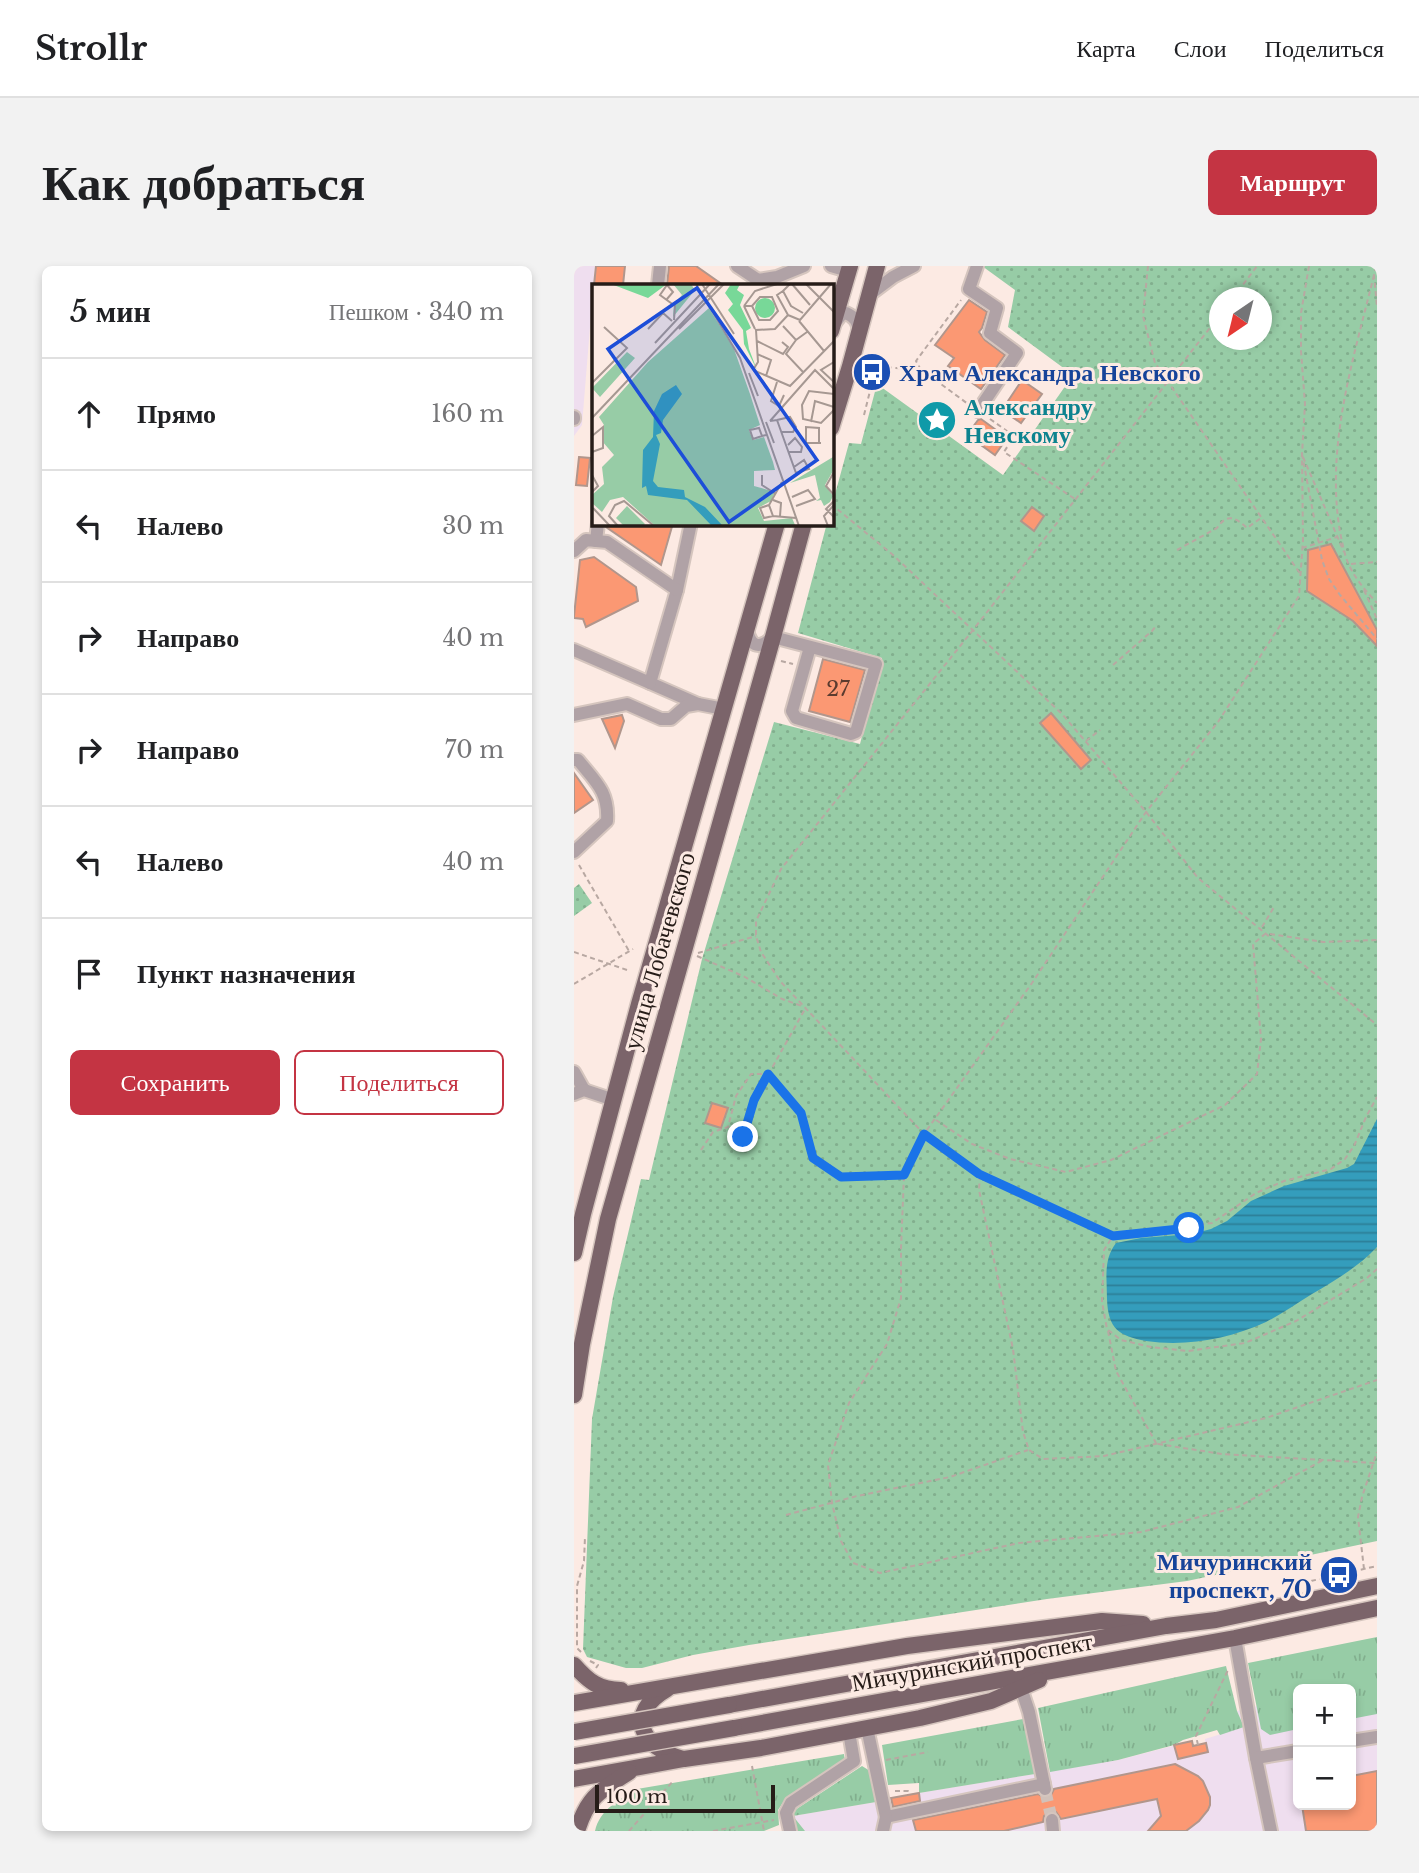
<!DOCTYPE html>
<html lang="ru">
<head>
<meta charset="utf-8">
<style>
  :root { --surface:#fff; --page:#f2f2f2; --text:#202124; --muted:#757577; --line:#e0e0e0; --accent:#c43443 }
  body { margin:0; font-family:"Libre Baskerville",serif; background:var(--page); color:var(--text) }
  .controls { position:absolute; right:21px; bottom:21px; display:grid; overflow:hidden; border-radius:10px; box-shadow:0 4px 10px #0003 }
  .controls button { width:63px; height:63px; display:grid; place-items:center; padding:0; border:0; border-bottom:2px solid var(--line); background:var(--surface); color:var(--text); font:35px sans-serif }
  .compass { position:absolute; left:635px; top:21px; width:63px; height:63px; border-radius:50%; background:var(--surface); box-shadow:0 4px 10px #0003; rotate:215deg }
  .scale { position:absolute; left:21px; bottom:18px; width:180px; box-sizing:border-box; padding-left:7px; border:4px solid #261c18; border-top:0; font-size:19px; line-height:24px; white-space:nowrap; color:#261c18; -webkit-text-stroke:5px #fceae3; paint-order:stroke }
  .stop { position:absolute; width:21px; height:21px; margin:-16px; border:5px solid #1a73e8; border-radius:50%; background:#fff }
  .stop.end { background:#1a73e8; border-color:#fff; box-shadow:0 2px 7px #0008 }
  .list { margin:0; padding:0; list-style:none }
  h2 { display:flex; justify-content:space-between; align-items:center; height:91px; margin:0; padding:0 28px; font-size:30px }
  h2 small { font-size:23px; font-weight:400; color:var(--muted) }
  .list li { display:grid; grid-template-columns:46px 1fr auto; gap:21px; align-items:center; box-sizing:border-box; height:112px; padding:0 28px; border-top:2px solid var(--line) }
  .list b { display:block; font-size:26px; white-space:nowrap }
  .list em { font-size:23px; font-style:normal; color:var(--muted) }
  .actions { display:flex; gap:14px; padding:21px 28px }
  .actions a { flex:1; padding:16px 0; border:2px solid var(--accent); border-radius:10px; text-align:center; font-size:24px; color:var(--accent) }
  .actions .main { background:var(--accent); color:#fff }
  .icon { flex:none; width:38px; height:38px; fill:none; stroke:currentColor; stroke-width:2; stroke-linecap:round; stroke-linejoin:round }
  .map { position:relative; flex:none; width:803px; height:1565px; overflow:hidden; border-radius:10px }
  header { display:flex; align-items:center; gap:42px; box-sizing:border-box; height:98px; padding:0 35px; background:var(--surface); border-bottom:2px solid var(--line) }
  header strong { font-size:33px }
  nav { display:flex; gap:38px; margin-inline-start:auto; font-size:24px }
  .intro { display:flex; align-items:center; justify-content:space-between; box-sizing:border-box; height:168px; padding:0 42px }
  h1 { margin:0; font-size:49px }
  .button { padding:18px 32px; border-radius:10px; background:var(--accent); color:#fff; font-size:24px; font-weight:700 }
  main { display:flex; gap:42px; padding:0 42px }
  aside { flex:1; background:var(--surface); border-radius:10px; box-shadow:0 4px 10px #0003 }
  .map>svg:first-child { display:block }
  .education { fill:#efdeef }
  .grass { fill:url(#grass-tufts) }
  .park { fill:url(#park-dots); fill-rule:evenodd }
  .water { fill:url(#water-rules) }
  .building { fill:#fb9873; stroke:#b1968c; stroke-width:2 }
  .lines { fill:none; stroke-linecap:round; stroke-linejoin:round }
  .minor-tunnel { stroke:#d1c1ba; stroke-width:12; stroke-dasharray:12 6; stroke-linecap:butt }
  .minor-casing { stroke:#d5c5be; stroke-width:16 }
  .major-casing { stroke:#d5c5be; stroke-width:19 }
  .path { stroke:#b8a8a2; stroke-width:2; stroke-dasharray:5 3.5; stroke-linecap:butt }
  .minor { stroke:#b0a2a6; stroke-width:12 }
  .major { stroke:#7b646a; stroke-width:16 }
  .major-bridge-casing { stroke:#d5c5be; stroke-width:19; stroke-linecap:butt }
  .path-bridge { stroke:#b8a8a2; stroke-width:2; stroke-dasharray:5 3.5; stroke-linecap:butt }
  .major-bridge { stroke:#7b646a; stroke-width:16 }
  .route { stroke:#1a73e8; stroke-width:9 }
  .labels { text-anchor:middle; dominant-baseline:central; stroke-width:6; stroke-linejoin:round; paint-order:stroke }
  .number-label { font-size:21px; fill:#5b3b2f }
  .transit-label { font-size:24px; font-weight:bold; fill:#164399; stroke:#fceae3; text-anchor:start }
  .culture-label { font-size:24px; font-weight:bold; fill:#0d838f; stroke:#fceae3; text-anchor:start }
  .street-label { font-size:24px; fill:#261c18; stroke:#fceae3 }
  .inset-road { fill:none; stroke:#a69892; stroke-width:2 }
  .view { fill:#1d4ed8; fill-opacity:0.15; stroke:#1d4ed8; stroke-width:3.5 }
  .inset-edge { fill:none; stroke:#261c18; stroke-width:3.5 }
</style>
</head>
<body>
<header>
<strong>Strollr</strong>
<nav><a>Карта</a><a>Слои</a><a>Поделиться</a></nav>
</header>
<div class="intro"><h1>Как добраться</h1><a class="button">Маршрут</a></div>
<main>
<aside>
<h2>5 мин<small>Пешком · 340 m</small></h2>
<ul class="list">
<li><svg class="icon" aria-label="ahead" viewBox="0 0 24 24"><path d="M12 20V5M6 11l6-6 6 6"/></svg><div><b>Прямо</b></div><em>160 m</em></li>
<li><svg class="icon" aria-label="left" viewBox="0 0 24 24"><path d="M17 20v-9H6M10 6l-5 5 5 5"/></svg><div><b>Налево</b></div><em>30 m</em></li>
<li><svg class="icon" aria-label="right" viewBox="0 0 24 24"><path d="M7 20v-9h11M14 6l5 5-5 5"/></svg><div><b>Направо</b></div><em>40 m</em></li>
<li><svg class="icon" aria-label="right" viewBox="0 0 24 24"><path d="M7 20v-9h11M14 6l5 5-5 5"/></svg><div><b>Направо</b></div><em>70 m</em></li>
<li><svg class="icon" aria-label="left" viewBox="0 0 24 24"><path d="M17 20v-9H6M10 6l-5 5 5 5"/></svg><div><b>Налево</b></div><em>40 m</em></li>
<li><svg class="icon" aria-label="arrive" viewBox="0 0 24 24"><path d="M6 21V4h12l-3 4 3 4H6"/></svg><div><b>Пункт назначения</b></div></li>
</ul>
<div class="actions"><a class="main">Сохранить</a><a>Поделиться</a></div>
</aside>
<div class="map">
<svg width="803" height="1565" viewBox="0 0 803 1565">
  <defs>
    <pattern id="grass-tufts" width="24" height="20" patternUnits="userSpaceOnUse" patternTransform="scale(1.75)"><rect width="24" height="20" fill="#97cca6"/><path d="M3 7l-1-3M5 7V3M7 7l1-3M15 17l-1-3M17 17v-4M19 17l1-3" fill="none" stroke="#82af8e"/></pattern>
    <pattern id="park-dots" width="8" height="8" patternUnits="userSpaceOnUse" patternTransform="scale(1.75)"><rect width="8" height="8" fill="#97cca6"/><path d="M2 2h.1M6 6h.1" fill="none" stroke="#82af8e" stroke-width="1.8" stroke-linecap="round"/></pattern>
    <pattern id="water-rules" width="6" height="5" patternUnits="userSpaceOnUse" patternTransform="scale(1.75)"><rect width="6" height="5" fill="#349dbc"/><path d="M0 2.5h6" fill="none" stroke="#2c7f98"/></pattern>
  </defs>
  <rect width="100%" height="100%" fill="#fceae3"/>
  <g class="education">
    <path d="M0,0H21L8,159L0,170Z"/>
    <path d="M803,1411V1565H231L219,1550L302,1536L345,1527L544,1494L618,1475L619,1480L631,1477V1473L670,1461L663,1445L724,1430V1539H777V1423Z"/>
  </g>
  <g class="grass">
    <path d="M803,1371V1448L777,1453V1423H724V1463L696,1469L687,1463L674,1397Z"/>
    <path d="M652,1400L663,1445L670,1461L646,1469L643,1464L609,1474L600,1479L544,1494L476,1506L464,1442Z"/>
    <path d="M449,1453L461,1508L345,1527V1517L314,1519L308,1479Z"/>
    <path d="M270,1488L271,1495L210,1535L204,1544L205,1559L190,1565H21C26,1543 45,1534 63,1523Z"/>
    <path d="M288,1500L296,1505L302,1536L219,1550L231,1565H222L219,1550L221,1544Z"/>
  </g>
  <g class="park">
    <path d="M408,0H803V1275L613,1315L473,1333L175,1379L119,1389L68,1402H52L13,1391L9,1383L18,1153L39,1031L67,913L75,914L128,693L200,456L286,478L308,392L224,367L253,257H257V243L275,177L287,178L303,118L429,209L499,109L434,61L441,24ZM646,32H688V74H646Z"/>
    <path d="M5,618L18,637L0,650V622Z"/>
  </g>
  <path class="water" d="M803,853V981C784,1001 762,1014 738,1028C723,1037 708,1048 692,1056C655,1073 612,1081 572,1075C545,1070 534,1063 533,1033C533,1013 529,994 542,977L567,972L618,968L637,963L653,955L677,935L710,920L773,902L780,898Z"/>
  <g class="building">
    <path d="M22,0H51L49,19H20Z"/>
    <path d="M95,0H122L149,19H93Z"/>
    <path d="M395,34L413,46L408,62L405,66L411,74L431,89L407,123L374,100L380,92L361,79Z"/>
    <path d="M448,114L468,128L447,157L428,144Z"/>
    <path d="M407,153L433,172L421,189L393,169L404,154Z"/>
    <path d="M5,191L16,192L13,220L2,219Z"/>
    <path d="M458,241L470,250L460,265L447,255Z"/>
    <path d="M33,257H99L87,299L32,261Z"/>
    <path d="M757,278L803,364V380L779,355L733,325L734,284Z"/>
    <path d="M20,291L62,321L64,335L12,361L9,353L0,352V350L6,294Z"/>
    <path d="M249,393L291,404L276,456L235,445Z"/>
    <path d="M477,447L517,494L507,503L466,457Z"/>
    <path d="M48,449L50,455L41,482L28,453Z"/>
    <path d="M0,507L19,534L0,547Z"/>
    <path d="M138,837L154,842L147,862L131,857Z"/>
    <path d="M618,1475L619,1480L632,1477L634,1486L604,1493L600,1479Z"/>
    <path d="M601,1498L624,1510L629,1515L636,1531V1539L634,1544L625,1555L612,1565H574L587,1550L583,1533L487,1553L482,1546L477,1545L470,1550L469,1556L430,1565H342L339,1554L464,1528L469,1531H473L477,1529L480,1523Z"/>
    <path d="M803,1505V1565H732L728,1539H777V1510Z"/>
    <path d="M345,1527L346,1535L319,1541L317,1532Z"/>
  </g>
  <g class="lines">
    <path class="minor-tunnel" d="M471,1524L478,1554"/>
    <g class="minor-casing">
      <g id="minor">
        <path d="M163,0L184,14L182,19"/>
        <path d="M257,0L274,5"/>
        <path d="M403,0L395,23L423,42L416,67L443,87L404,145"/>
        <path d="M184,14L203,11L230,0"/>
        <path d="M84,19L86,0"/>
        <path d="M295,29L319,11L340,0"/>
        <path d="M260,58L267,49L272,47C281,51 284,56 285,65"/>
        <path d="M0,151V153"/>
        <path d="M117,257L103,324L76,417L124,438"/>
        <path d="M22,275L24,257"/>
        <path d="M0,285L12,274L33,276L103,324"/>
        <path d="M173,364C177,382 186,383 199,371L302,398L282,466L277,468L222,452L218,445L236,381"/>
        <path d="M0,384L76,417"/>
        <path d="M0,449L53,438L87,453H97L112,440L124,438L150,443"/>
        <path d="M0,494H4C22,516 35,526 33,555L0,586"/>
        <path d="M0,806L10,824"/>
        <path d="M0,828L10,824L40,834"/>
        <path d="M661,1372L682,1492"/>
        <path d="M447,1422L455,1446L471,1523"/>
        <path d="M293,1462L312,1551L470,1518"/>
        <path d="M777,1475L803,1471"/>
        <path d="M478,1554L479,1565"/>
        <path d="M216,1565L212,1547L217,1537L280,1495L275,1466"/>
        <path d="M309,1565L312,1551"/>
        <path d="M697,1565L682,1492L724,1485"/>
      </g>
    </g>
    <g class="major-casing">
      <g id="major">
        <path d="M257,65L276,0"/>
        <path d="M257,162L276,100L303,0"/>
        <path d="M0,987L9,948L65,738L203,257"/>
        <path d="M0,1129L8,1078L34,953L199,371L230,257"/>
        <path d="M0,1399C14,1415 25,1424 47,1424"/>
        <path d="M93,1423C50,1448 67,1482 109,1493"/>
        <path d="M0,1437L333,1380L528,1355L569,1358"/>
        <path d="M155,1439L592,1360L642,1354L803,1320"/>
        <path d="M160,1462L661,1372L803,1342"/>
        <path d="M0,1513L110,1493L187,1482L346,1452L417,1435L465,1414"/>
        <path d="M3,1565C14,1530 26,1525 55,1506"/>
      </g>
    </g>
    <g class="path">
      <path d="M574,0L569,50L581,97L727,309"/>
      <path d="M735,0L727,47V85L731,138L728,188L729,274L725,330L644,456L572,546L458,717L350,868L406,908L539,970L530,984L528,1036L533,1063L547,1074L577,1081L614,1085L671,1077L722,1055L793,1012L803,1003"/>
      <path d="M802,0L800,9L803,41"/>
      <path d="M800,9C778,99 746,196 771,288C776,307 790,323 803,337"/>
      <path d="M659,32L683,0"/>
      <path d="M646,49L399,364L207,603L182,655V670L187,686L206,715L350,868L330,909L327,982V1032L313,1078L275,1137L254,1199L258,1237L267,1275L279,1297L306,1307L445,1277L567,1266L664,1241L749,1194"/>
      <path d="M296,100L348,104L394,138"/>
      <path d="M347,104L342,95L387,34"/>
      <path d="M290,149L298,117L291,115"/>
      <path d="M416,153L440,170L430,186L501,233"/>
      <path d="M729,191L770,286"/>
      <path d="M257,238L319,289L488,448L572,546L624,612L803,759"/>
      <path d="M728,282L763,271"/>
      <path d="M603,284L643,262C653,247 661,251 673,262L687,252"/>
      <path d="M777,298L803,296"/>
      <path d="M790,324L803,353"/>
      <path d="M207,395L219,398"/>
      <path d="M539,399L578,365L583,359"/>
      <path d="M512,475L526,464"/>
      <path d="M5,599L55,685"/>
      <path d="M688,661L700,641"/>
      <path d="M696,668L749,676L803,674"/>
      <path d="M0,686L53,704"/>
      <path d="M124,687L182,670"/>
      <path d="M123,690L171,711L208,733L228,740"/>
      <path d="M0,718L59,683"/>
      <path d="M362,854L398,878L436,893L492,906L537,894L651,839L683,808L687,773L679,678L691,668"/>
      <path d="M169,871L180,834L231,743"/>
      <path d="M127,884L139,866L154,861L162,830L177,808H194L227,847L239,892L267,911L329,909"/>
      <path d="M406,909L405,924L439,1083L449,1166L455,1184L469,1193L530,1190L692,1152L803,1114"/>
      <path d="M541,970L638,957L682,927L710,915L757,903L771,893L780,880L792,851L803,831"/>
      <path d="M534,1065L542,1105L582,1177"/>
      <path d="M584,1178L648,1188L800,1197L803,1195"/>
      <path d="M212,1249L283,1230L376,1211L454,1184"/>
      <path d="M790,1303L784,1251L788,1231L803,1186"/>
      <path d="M737,1315L803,1300"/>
      <path d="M7,1386L3,1382V1320L10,1295L11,1271"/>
      <path d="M16,1395L24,1399L22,1402"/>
      <path d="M624,1479L622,1470L654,1404"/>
      <path d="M312,1494L354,1486"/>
      <path d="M178,1500L190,1565"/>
      <path d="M321,1525H334V1529"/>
      <path d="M55,1565L100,1514"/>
      <path d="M139,1565L200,1554"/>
    </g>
    <use href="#minor" class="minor"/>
    <use href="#major" class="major"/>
    <g class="major-bridge-casing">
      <g id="major-bridge">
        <path d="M0,1466L155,1439"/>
        <path d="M0,1490L160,1462"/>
      </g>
    </g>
    <path class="path-bridge" d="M728,188L748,294L755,313L766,329L803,373"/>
    <use href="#major-bridge" class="major-bridge"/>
  </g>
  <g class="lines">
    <path class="route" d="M169,871L180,834L194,808L227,847L239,892L267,911L330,909L350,868L405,908L539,970L615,962"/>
  </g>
  <defs>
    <g id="bus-disc" transform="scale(2.0125)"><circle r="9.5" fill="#1a4fb4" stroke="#fceae3"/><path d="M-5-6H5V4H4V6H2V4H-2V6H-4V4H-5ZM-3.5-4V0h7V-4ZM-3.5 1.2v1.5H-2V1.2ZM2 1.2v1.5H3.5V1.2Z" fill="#fff"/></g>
    <g id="sight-disc" transform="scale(2.0125)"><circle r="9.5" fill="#0f9aa8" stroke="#fceae3"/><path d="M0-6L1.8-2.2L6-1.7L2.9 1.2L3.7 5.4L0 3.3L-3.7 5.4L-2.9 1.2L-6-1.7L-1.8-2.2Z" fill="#fff"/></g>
  </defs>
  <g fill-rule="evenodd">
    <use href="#bus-disc" x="298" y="106"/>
    <use href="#sight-disc" x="363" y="154"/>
    <use href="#bus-disc" x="765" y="1309"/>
  </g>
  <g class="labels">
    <g class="number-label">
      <text x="264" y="423">27</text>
    </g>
    <g class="transit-label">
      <text x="325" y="106">Храм Александра Невского</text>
      <text x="738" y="1295" text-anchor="end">Мичуринский<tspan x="738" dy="28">проспект, 70</tspan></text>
    </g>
    <g class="culture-label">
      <text x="390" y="140">Александру<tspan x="390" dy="28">Невскому</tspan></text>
    </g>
    <g class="street-label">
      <text transform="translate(85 685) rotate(-74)">улица Лобачевского</text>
      <text transform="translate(398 1396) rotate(-10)">Мичуринский проспект</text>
    </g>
  </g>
  <g transform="translate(18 18)">
    <rect width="242" height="242" fill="#fceae3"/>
    <path d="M81,0H99L103,6L81,33L82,20L90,11ZM35,68L43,74L8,113L0,104Z" fill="#97cca6"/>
    <path d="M19,0H75L56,14ZM139,0H148L145,6L152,11L148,21L159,44L154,47L157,65L165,86L152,60L151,46L136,26L141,20L133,9ZM163 24a10 10 0 1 1 20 0a10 10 0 1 1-20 0Z" fill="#78d898"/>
    <path d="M117,24L142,65L158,110L168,141L157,146L161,156L172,153L181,178L183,186L162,187V202L183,208L179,217L166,224L172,237L200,234L203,241H62L31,213L18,216L10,228L0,219V211L12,200L10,183L22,171L10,157L12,141L7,133L56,78ZM241,173V187L233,201L241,212L238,218L232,222L229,216L224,217L228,214L223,191L198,199Z" fill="#97cca6"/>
    <path d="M35,222L53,240L52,241H31L24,234Z" fill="#97cca6"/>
    <path d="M84,101L90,110L71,136L69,149L64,151L68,160L61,197L66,203L92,206L93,213L113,223L130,241H119L95,216L56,211L54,202L50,204L51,166L61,153L62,127L70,110Z" fill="#349dbc"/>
    <path class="inset-road" d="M104,0L148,74L207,242M110,0L142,50M198,0L191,7L199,22L211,29M200,0L218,21M214,0L242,28M191,7L185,11L196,31M75,15L81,8L75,1L68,11L83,22L82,36M152,22H160L168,13H180L186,27L178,36H167L160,22M152,22L163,7L185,0M152,22L163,45M207,37L232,67M191,42L204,56L215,48M56,45L71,29L80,37M87,45L132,0M204,56L194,70L211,88M165,57L191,70L196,63L190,58M63,59L118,0M165,70L179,76L174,92M242,78L229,86L242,98M161,86L166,78L164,46L183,45L196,31L208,36L239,0M161,86L198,102L242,57M157,89L166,112M185,98L179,117L187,122L192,111M0,99L35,64L12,43M242,110L217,107L210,121L211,135L229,139L242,126M0,134L127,0M185,136L198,133L204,143L201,148H189M178,137L185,136L204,189L217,185L212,176L202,183M178,137L223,86L242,105M174,138L182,159M219,138L223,117L242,123M0,152L11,143V164L0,168M170,152L167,144L158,146L161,155L170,152L174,151M227,159V144L214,143V159H229M196,161L203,154L210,163L209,168H197M242,188L234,202L242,211M0,191L6,202L0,208M170,191V201L184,210M190,198L177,221L181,232L204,234M200,213L216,206L223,215L204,222M181,216L189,219L188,232M242,217L234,225L242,233M177,221L168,224L172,234L181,232M1,224L18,242M26,242L17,232L23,221L32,217L62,242M236,242L232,232L242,221"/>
    <path class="view" d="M105,4L225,176L137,238L16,65Z"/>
    <rect width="242" height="242" class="inset-edge"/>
  </g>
</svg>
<div class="controls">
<button>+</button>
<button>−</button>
</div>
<svg class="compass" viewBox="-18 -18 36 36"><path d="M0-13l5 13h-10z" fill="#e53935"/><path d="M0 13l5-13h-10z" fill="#757577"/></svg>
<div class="scale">100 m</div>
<div class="stop" style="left:615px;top:962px"></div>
<div class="stop end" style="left:169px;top:871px"></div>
</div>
</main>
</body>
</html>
